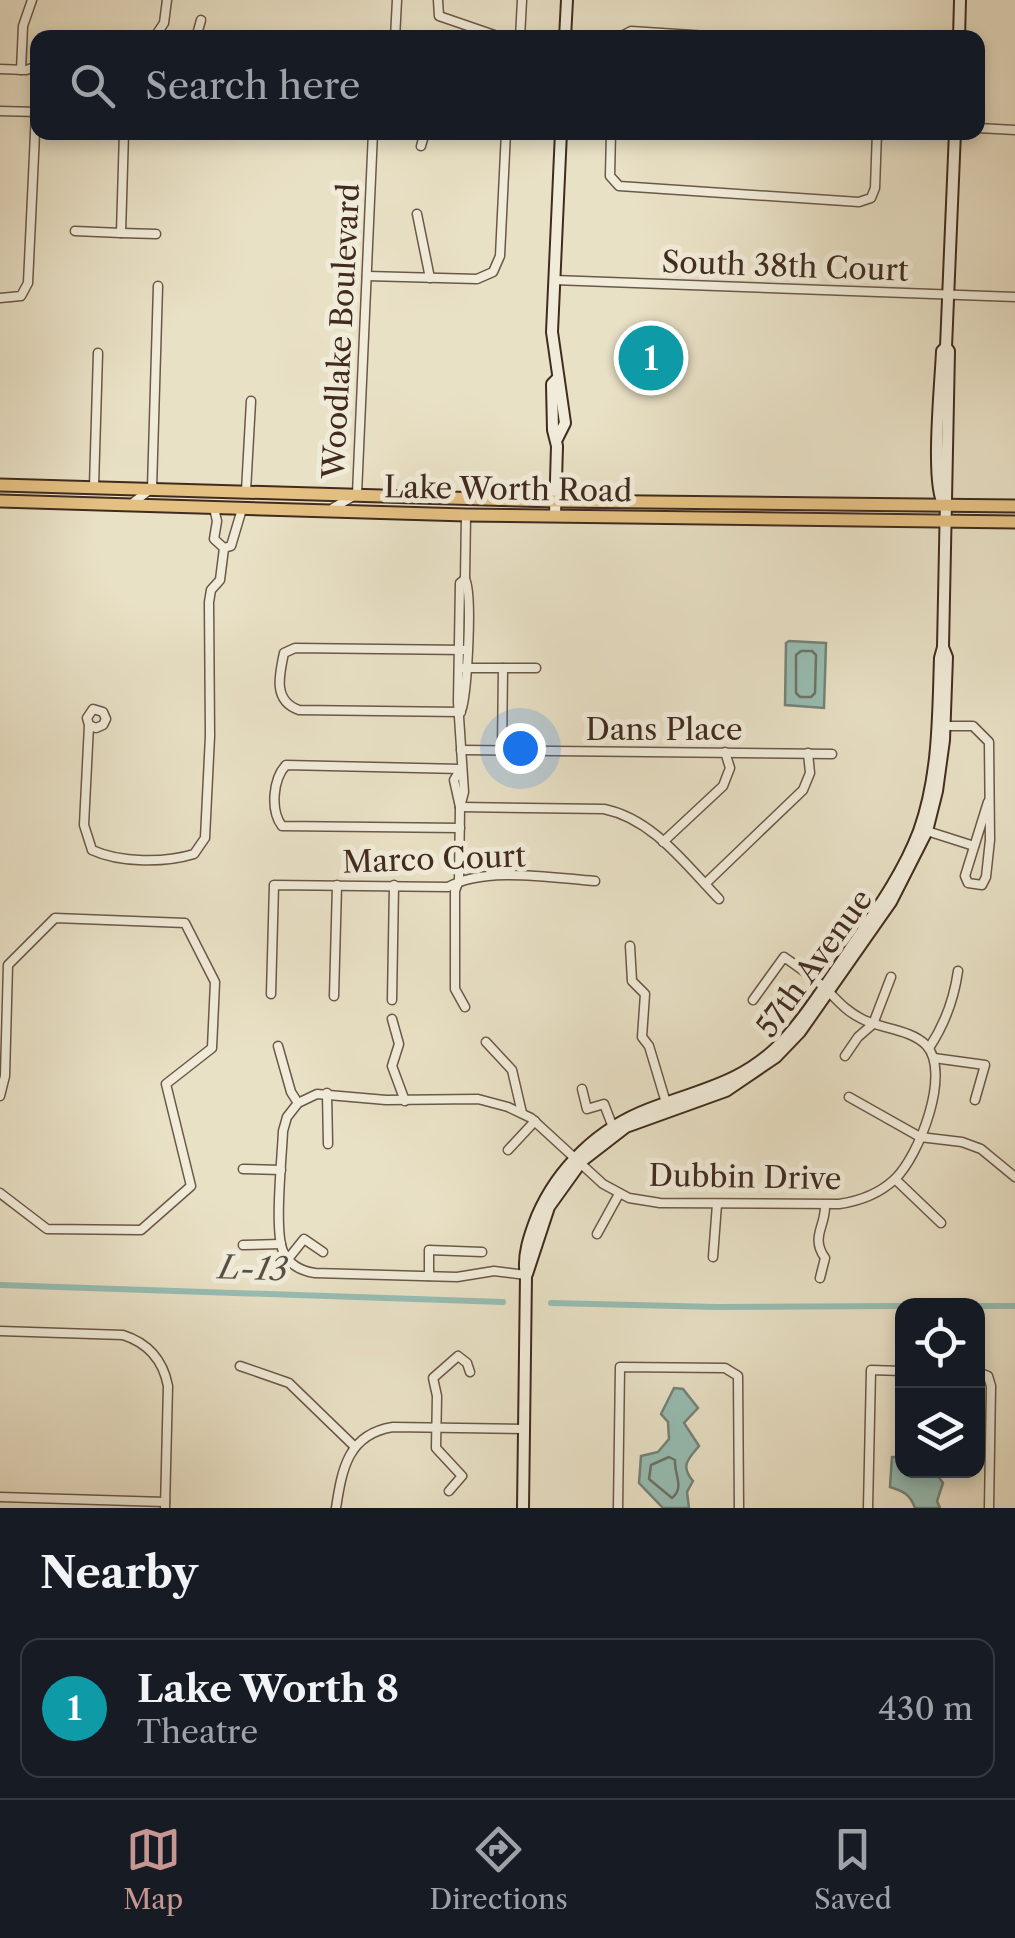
<!DOCTYPE html>
<html lang="en">
<head>
<meta charset="utf-8">
<style>
  :root { --surface:#171b24; --page:#20242c; --text:#f1f3f6; --muted:#9ea1a6; --line:#363941; --accent:#c59692 }
  body { margin:0; font-family:"Libre Caslon Text",serif; background:var(--page); color:var(--text) }
  .controls { position:absolute; right:30px; bottom:30px; display:grid; overflow:hidden; border-radius:20px; box-shadow:0 5px 15px #0003 }
  .controls button { width:90px; height:90px; display:grid; place-items:center; padding:0; border:0; border-bottom:2px solid var(--line); background:var(--surface); color:var(--text); font:50px sans-serif }
  .you { position:absolute; left:520px; top:748px; width:35px; height:35px; margin:-25px; border:8px solid #fff; border-radius:50%; background:#1a73e8; box-shadow:0 0 0 15px #1a73e833 }
  .badge { display:grid; place-items:center; width:65px; height:65px; border-radius:50%; background:var(--accent); color:#fff; font-size:32px; font-weight:700 }
  .pin { position:absolute; translate:-50% -50%; border:5px solid #fff; box-shadow:0 2px 10px #0006 }
  .list { margin:0; padding:0; list-style:none }
  h2 { display:flex; justify-content:space-between; align-items:center; height:130px; margin:0; padding:0 40px; font-size:42px }
  h2 small { font-size:32px; font-weight:400; color:var(--muted) }
  .list li { display:grid; grid-template-columns:65px 1fr auto; gap:30px; align-items:center; box-sizing:border-box; height:140px; margin:0 20px 20px; padding:0 20px; border:2px solid var(--line); border-radius:20px }
  .list b { display:block; font-size:38px; white-space:nowrap }
  .list p { margin:0; font-size:32px; white-space:nowrap; color:var(--muted) }
  .list em { font-size:32px; font-style:normal; color:var(--muted) }
  .icon { flex:none; width:55px; height:55px; fill:none; stroke:currentColor; stroke-width:2; stroke-linecap:round; stroke-linejoin:round }
  .map { position:relative; flex:none; width:1015px; height:1508px; overflow:hidden }
  .search { position:absolute; background:var(--surface); box-shadow:0 5px 15px #0003; left:30px; right:30px; top:30px; height:110px; display:flex; align-items:center; gap:25px; box-sizing:border-box; padding:0 35px; border-radius:20px; color:var(--muted); font-size:38px }
  .sheet { height:290px; background:var(--surface) }
  nav { display:flex; justify-content:space-around; align-items:center; box-sizing:border-box; height:140px; border-top:2px solid var(--line); background:var(--surface); font-size:28px; color:var(--muted) }
  nav a { display:grid; justify-items:center; gap:5px }
  nav .on { color:var(--accent) }
  .map>svg:first-child { display:block }
  .water { fill:#97beb4; stroke:#758378; stroke-width:2.5 }
  .lines { fill:none; stroke-linecap:round; stroke-linejoin:round }
  .shore { stroke:#6c7469; stroke-width:2.5 }
  .canal { stroke:#97beb4; stroke-width:6 }
  .street-casing { stroke:#6b5848; stroke-width:11 }
  .secondary-casing { stroke:#412b1e; stroke-width:14 }
  .primary-casing { stroke:#412b1e; stroke-width:15 }
  .street { stroke:#f1ecda; stroke-width:8 }
  .secondary { stroke:#f1ecda; stroke-width:10 }
  .primary { stroke:#e4c083; stroke-width:11 }
  .labels { text-anchor:middle; dominant-baseline:central; stroke-width:10; stroke-linejoin:round; paint-order:stroke }
  .street-label { font-size:30px; fill:#412b1e; stroke:#f1ecda }
  .water-label { font-size:32px; font-style:italic; fill:#565044; stroke:#f1ecda }
</style>
</head>
<body>
<div class="map">
<svg width="1015" height="1508" viewBox="0 0 1015 1508">
  <rect width="100%" height="100%" fill="#e9e1c6"/>
  <filter id="stains"><feTurbulence type="fractalNoise" baseFrequency=".002" numOctaves="4"/><feColorMatrix values="0 0 0 0 .2 0 0 0 0 .09 0 0 0 0 .02 0 0 0 .5 -.17"/></filter>
  <radialGradient id="worn" r=".72"><stop offset=".6" stop-color="#630" stop-opacity="0"/><stop offset="1" stop-color="#630" stop-opacity=".3"/></radialGradient>
  <g class="water">
    <path d="M789,641L826,643L824,708L785,705L786,643Z"/>
    <path d="M674,1388L683,1389L698,1408L684,1423L699,1446C688,1459 680,1466 693,1481L687,1492L689,1508H663L639,1483L641,1456L658,1452L669,1439L668,1422L661,1414Z"/>
    <path d="M892,1457H902V1470L934,1471L943,1483L937,1501L940,1508H915C910,1494 903,1491 890,1487Z"/>
  </g>
  <g class="lines">
    <g class="shore">
      <path d="M801,651H812L816,655L815,693L811,697H800L796,693V655Z"/>
      <path d="M669,1457L675,1460C674,1474 685,1488 672,1498L649,1479L651,1465Z"/>
    </g>
    <g class="canal">
      <path d="M0,1285L503,1302"/>
      <path d="M551,1303L717,1307L902,1306"/>
      <path d="M978,1306H1015"/>
    </g>
    <g class="street-casing">
      <g id="street">
        <path d="M438,0L439,16L503,38"/>
        <path d="M154,38L164,23L167,0"/>
        <path d="M196,38L201,20"/>
        <path d="M319,38V36"/>
        <path d="M395,38L397,0"/>
        <path d="M520,38L522,0"/>
        <path d="M618,38L631,31L739,38"/>
        <path d="M0,69L26,70L38,66"/>
        <path d="M21,70L23,26L32,0"/>
        <path d="M0,111L38,112"/>
        <path d="M978,128L1015,130"/>
        <path d="M611,132L610,176L619,186L859,202L871,198L875,188L877,132"/>
        <path d="M421,146L425,132"/>
        <path d="M417,214L430,278"/>
        <path d="M75,231L121,233L124,132"/>
        <path d="M121,233L156,234"/>
        <path d="M367,276L477,279L493,272L500,256L506,132"/>
        <path d="M554,280L1015,297"/>
        <path d="M0,298L21,296L28,283L36,112"/>
        <path d="M94,486L98,353"/>
        <path d="M246,491L251,401"/>
        <path d="M134,502L152,488L158,286"/>
        <path d="M214,508L217,521L214,539L224,548L231,546L242,509"/>
        <path d="M333,508L357,494L373,132"/>
        <path d="M465,579L460,583L458,702L464,792L460,807L459,880L455,891V989L465,1007"/>
        <path d="M461,668H536"/>
        <path d="M462,708C467,689 473,594 465,579L466,515"/>
        <path d="M461,712L299,710C273,701 279,676 284,653L295,648L466,650"/>
        <path d="M89,725L96,728L103,725L106,719L103,712L93,709L87,718L89,725L84,825L92,850C120,863 165,863 194,854L205,838L210,736L209,602L211,590L220,580L224,548"/>
        <path d="M945,726H973L989,742L990,840L986,877L982,885L968,883L965,876L988,802"/>
        <path d="M461,750L832,754"/>
        <path d="M502,750L503,668"/>
        <path d="M460,807L604,809C653,819 685,864 719,899"/>
        <path d="M460,807L454,780L460,770"/>
        <path d="M460,828L282,826C270,810 273,779 286,765L461,769"/>
        <path d="M927,831L974,846"/>
        <path d="M663,842L723,786L730,768L725,752"/>
        <path d="M705,884L803,790L810,773L808,753"/>
        <path d="M630,946L632,981L645,994L642,1037L649,1046L667,1106"/>
        <path d="M271,994L274,885L448,887C485,866 553,878 595,881"/>
        <path d="M334,996L337,885"/>
        <path d="M392,1000L394,885"/>
        <path d="M392,1019L399,1044L392,1066L405,1101"/>
        <path d="M486,1042L512,1070L522,1113"/>
        <path d="M278,1046L291,1092L298,1103"/>
        <path d="M929,1048C945,1024 954,999 958,971"/>
        <path d="M845,1056L858,1037L873,1024L891,977"/>
        <path d="M934,1058L985,1065L975,1100"/>
        <path d="M582,1089L587,1109L604,1104L614,1130"/>
        <path d="M327,1093L328,1144"/>
        <path d="M0,1096L5,1076L8,965L55,918L185,923L215,982L212,1048L166,1084L191,1186L141,1230L47,1229L0,1193"/>
        <path d="M849,1097L920,1137L962,1142L981,1149L1015,1177"/>
        <path d="M508,1150L535,1121"/>
        <path d="M243,1169L281,1170"/>
        <path d="M895,1179L941,1223"/>
        <path d="M597,1234L619,1194"/>
        <path d="M243,1245L281,1244"/>
        <path d="M713,1257L717,1204"/>
        <path d="M288,1259L304,1239L323,1252"/>
        <path d="M526,1275L494,1271L457,1277L315,1273C301,1271 289,1265 283,1251C274,1231 282,1157 283,1131L287,1117L298,1103L317,1094L386,1100L478,1099L508,1107L531,1118L603,1184L629,1198L660,1203L839,1204C860,1201 879,1194 895,1179C919,1156 952,1072 926,1045C910,1029 881,1029 862,1019C846,1011 838,1001 827,990C814,978 798,967 784,957L753,1000"/>
        <path d="M429,1276V1250L482,1252"/>
        <path d="M820,1278L825,1258C810,1237 826,1226 825,1205"/>
        <path d="M0,1331L123,1335C148,1343 163,1360 168,1386L165,1508"/>
        <path d="M240,1366L289,1383L354,1446"/>
        <path d="M978,1372L988,1376L991,1386L989,1508"/>
        <path d="M449,1491L462,1476L436,1448L437,1396L433,1378L458,1356L467,1363L470,1372"/>
        <path d="M0,1497L165,1502"/>
        <path d="M336,1508C342,1469 348,1434 393,1427L525,1429"/>
        <path d="M618,1508L620,1367L725,1368L738,1376L739,1508"/>
        <path d="M868,1508L871,1370L902,1371"/>
      </g>
    </g>
    <g class="secondary-casing">
      <g id="secondary">
        <path d="M565,38L567,0"/>
        <path d="M959,38L960,0"/>
        <path d="M557,439L565,423L552,332L561,132"/>
        <path d="M944,505C930,486 941,380 942,351L946,347"/>
        <path d="M555,515L557,446L553,430L552,384L558,378"/>
        <path d="M527,1274L549,1207L582,1161L626,1127L726,1091L776,1057L800,1032L891,902L927,831L937,791L944,740L947,657L943,647"/>
        <path d="M523,1508L526,1275C522,1256 530,1234 537,1216C558,1167 599,1128 649,1109C701,1089 743,1083 783,1041C807,1015 826,984 846,955C873,915 902,876 919,831C939,775 938,716 940,658L943,647L949,351L946,347L955,132"/>
      </g>
    </g>
    <g class="primary-casing">
      <g id="primary">
        <path d="M0,485L555,501L1015,506"/>
        <path d="M0,501L466,515L1015,522"/>
      </g>
    </g>
    <use href="#street" class="street"/>
    <use href="#secondary" class="secondary"/>
    <use href="#primary" class="primary"/>
  </g>
  <g class="labels">
    <g class="street-label">
      <text transform="translate(785 266) rotate(2)">South 38th Court</text>
      <text transform="translate(341 331) rotate(-87)">Woodlake Boulevard</text>
      <text transform="translate(508 489) rotate(1)">Lake Worth Road</text>
      <text x="664" y="729">Dans Place</text>
      <text transform="translate(434 859) rotate(-2)">Marco Court</text>
      <text transform="translate(814 963) rotate(-54)">57th Avenue</text>
      <text transform="translate(745 1177) rotate(1)">Dubbin Drive</text>
    </g>
    <g class="water-label">
      <text transform="translate(253 1268) rotate(2)">L-13</text>
    </g>
  </g>
  <rect width="100%" height="100%" filter="url(#stains)"/>
  <rect width="100%" height="100%" fill="url(#worn)"/>
</svg>
<div class="controls">
<button><svg class="icon" aria-label="locate" viewBox="0 0 24 24"><circle cx="12" cy="12" r="6"/><path d="M12 2v4M12 18v4M2 12h4M18 12h4"/></svg></button>
<button><svg class="icon" aria-label="layers" viewBox="0 0 24 24"><path d="M12 4l9 5-9 5-9-5zM3 14l9 5 9-5"/></svg></button>
</div>
<div class="you"></div>
<div class="pin badge" style="left:651px;top:358px;background:#0f9aa8">1</div>
<div class="search"><svg class="icon" aria-label="search" viewBox="0 0 24 24"><circle cx="10" cy="10" r="6"/><path d="M15 15l6 6"/></svg>Search here</div>
</div>
<section class="sheet">
<h2>Nearby<small></small></h2>
<ul class="list">
<li><span class="badge" style="background:#0f9aa8">1</span><div><b>Lake Worth 8</b><p>Theatre</p></div><em>430 m</em></li>
</ul>
</section>
<nav>
<a class="on"><svg class="icon" aria-label="map" viewBox="0 0 24 24"><path d="M3 6l6-2 6 2 6-2v14l-6 2-6-2-6 2zM9 4v14M15 6v14"/></svg>Map</a>
<a><svg class="icon" aria-label="directions" viewBox="0 0 24 24"><path d="M12 3l9 9-9 9-9-9zM9 14v-3h6M13 9l2 2-2 2"/></svg>Directions</a>
<a><svg class="icon" aria-label="saved" viewBox="0 0 24 24"><path d="M7 4h10v16l-5-4-5 4z"/></svg>Saved</a>
</nav>
</body>
</html>
